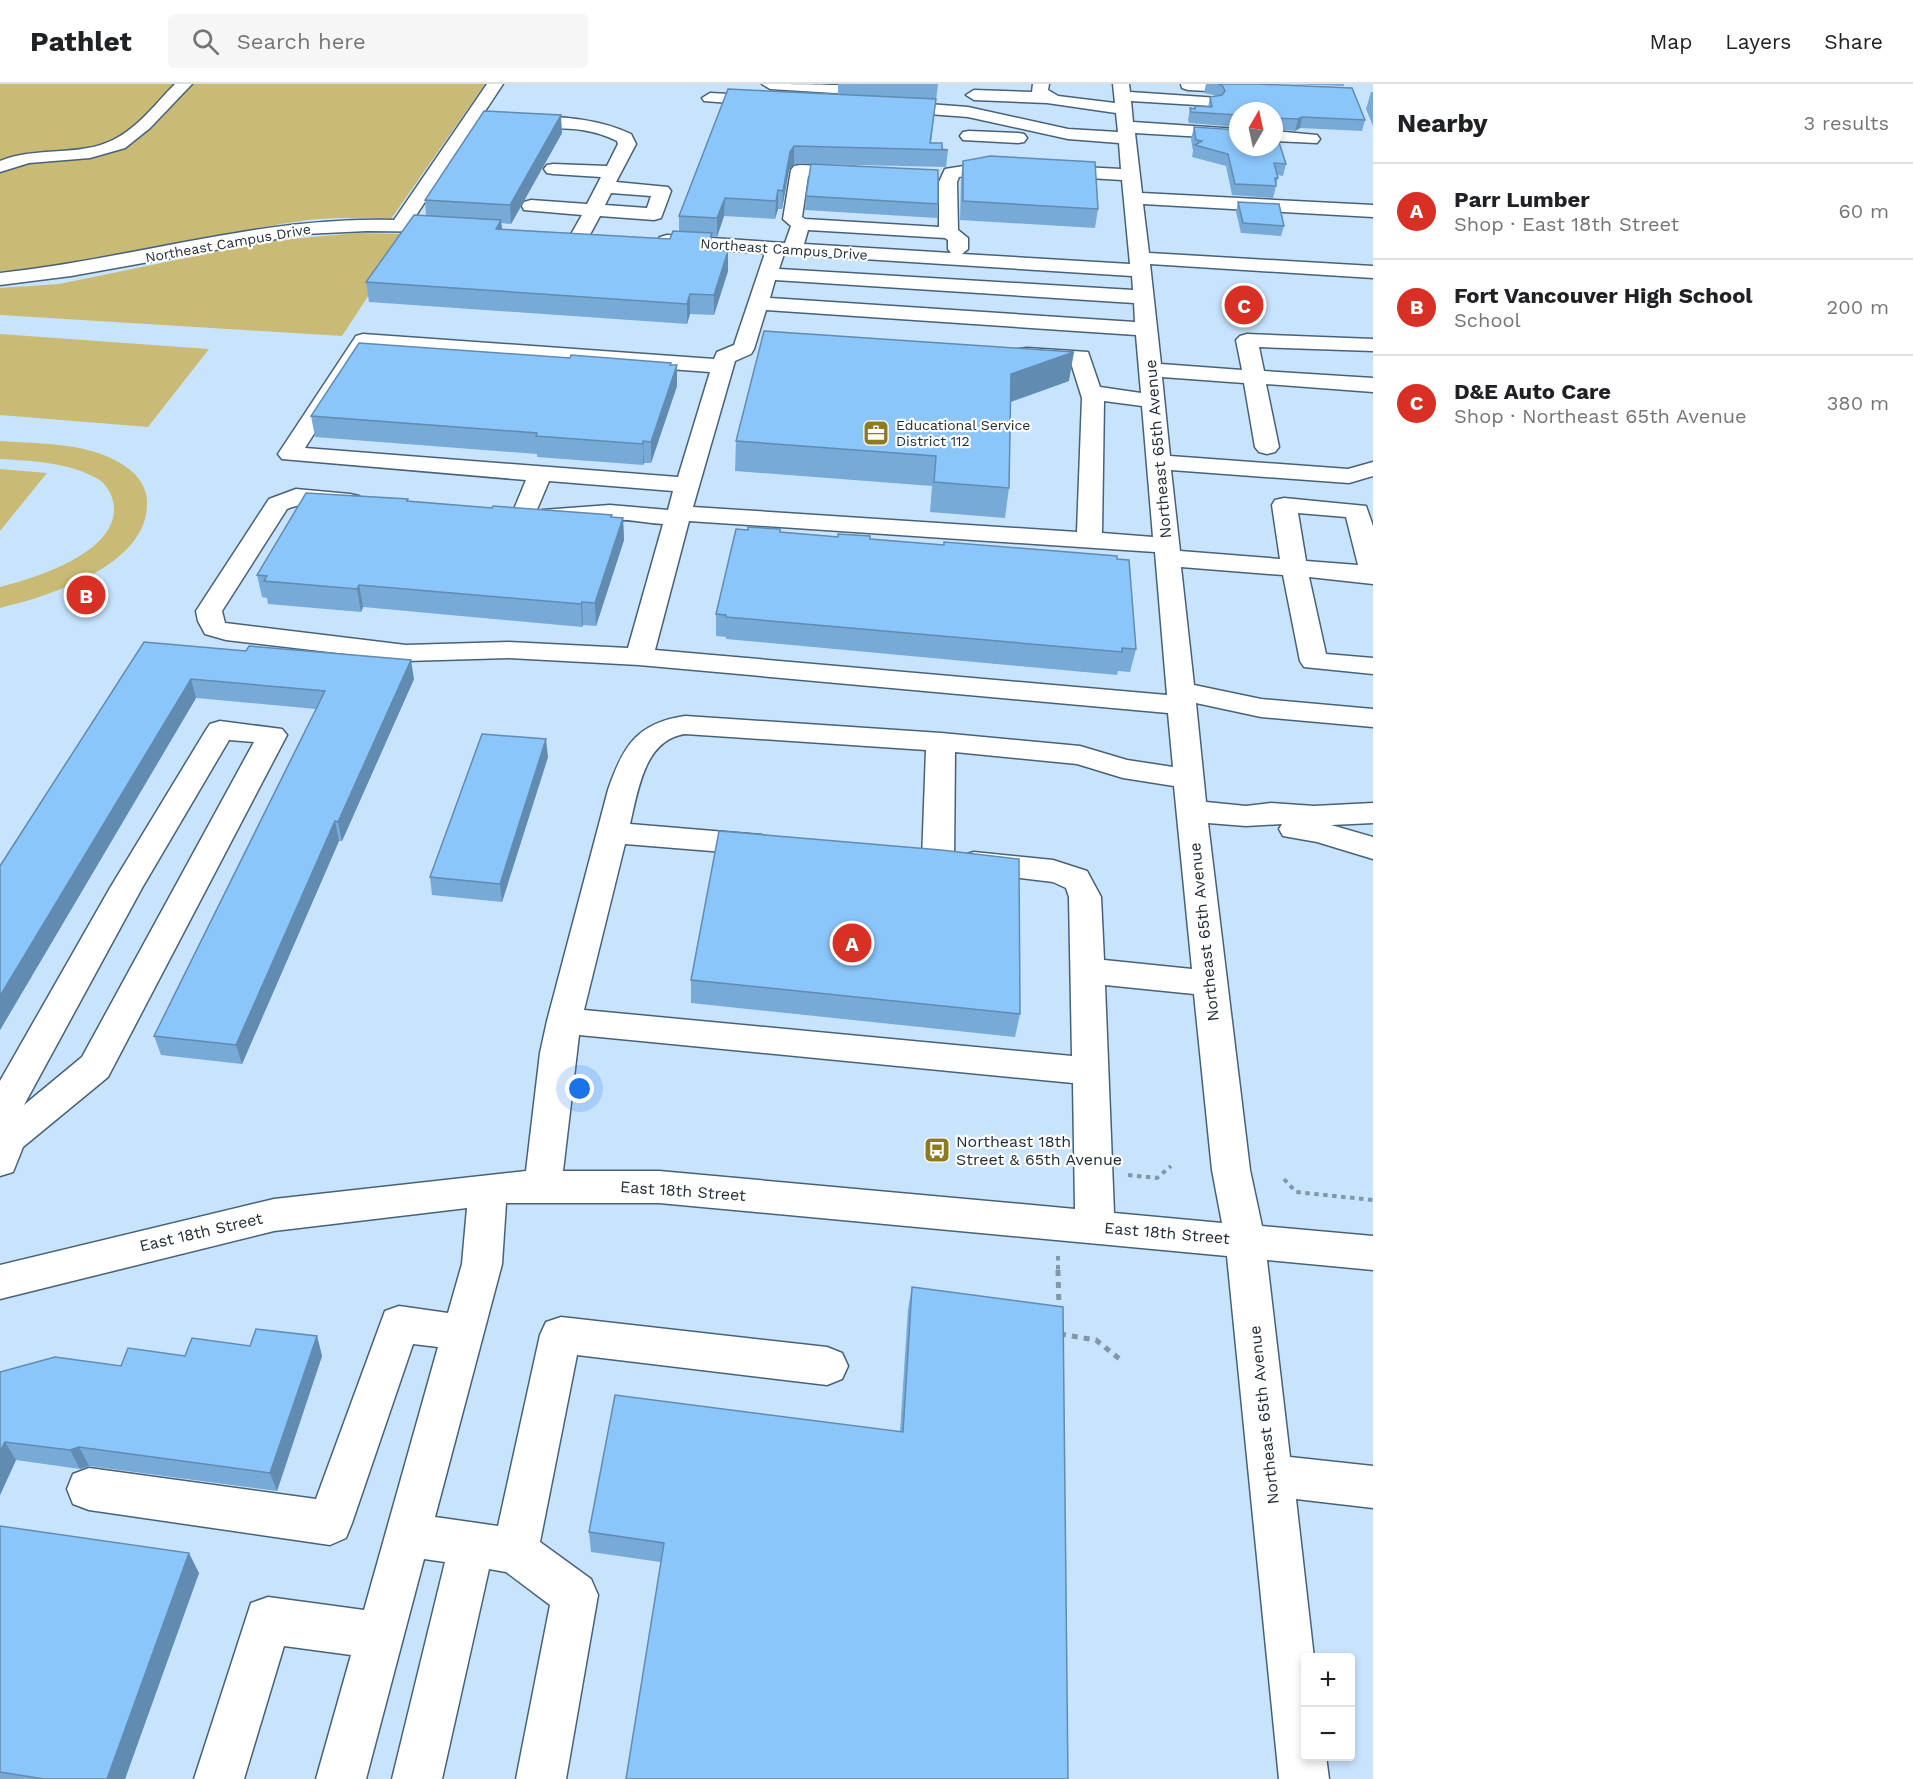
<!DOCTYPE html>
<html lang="en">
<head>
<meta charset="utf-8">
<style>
  :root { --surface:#fff; --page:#f6f6f6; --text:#202124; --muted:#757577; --line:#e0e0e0; --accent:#d93025 }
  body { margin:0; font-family:"Work Sans",sans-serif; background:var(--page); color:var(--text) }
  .controls { position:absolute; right:18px; bottom:18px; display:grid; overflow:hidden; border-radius:6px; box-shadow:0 3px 9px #0003 }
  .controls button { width:54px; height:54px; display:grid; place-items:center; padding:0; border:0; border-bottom:2px solid var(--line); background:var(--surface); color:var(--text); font:30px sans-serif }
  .compass { position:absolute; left:1229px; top:18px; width:54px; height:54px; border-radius:50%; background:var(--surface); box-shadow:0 3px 9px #0003; rotate:9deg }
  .you { position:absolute; left:580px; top:1005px; width:21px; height:21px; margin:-15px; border:4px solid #fff; border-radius:50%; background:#1a73e8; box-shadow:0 0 0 9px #1a73e833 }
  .badge { display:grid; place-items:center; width:39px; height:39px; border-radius:50%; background:var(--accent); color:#fff; font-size:20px; font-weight:700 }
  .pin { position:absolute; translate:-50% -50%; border:3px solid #fff; box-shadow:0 2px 6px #0006 }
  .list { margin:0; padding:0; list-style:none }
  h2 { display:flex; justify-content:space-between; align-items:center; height:78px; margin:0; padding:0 24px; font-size:26px }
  h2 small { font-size:20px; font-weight:400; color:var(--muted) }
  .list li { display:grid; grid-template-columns:39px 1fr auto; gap:18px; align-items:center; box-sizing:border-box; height:96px; padding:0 24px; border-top:2px solid var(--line) }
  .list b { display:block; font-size:22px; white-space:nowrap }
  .list p { margin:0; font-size:20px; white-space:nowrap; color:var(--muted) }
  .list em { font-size:20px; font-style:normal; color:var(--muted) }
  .icon { flex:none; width:33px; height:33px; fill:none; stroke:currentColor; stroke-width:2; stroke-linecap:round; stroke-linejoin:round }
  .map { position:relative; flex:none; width:1373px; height:1695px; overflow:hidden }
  header { display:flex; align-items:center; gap:36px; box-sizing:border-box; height:84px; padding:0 30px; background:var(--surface); border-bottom:2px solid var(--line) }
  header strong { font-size:28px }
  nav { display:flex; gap:33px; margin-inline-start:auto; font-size:21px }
  .search { width:420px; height:54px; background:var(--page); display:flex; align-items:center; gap:15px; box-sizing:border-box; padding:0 21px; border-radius:6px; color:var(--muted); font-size:22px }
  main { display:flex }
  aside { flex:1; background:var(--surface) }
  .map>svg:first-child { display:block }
  .green { fill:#c9bb76 }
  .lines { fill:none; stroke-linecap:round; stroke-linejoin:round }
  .minor-casing { stroke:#496177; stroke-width:3 }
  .path-far1 { stroke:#8297a9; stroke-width:4; stroke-dasharray:4.5 4.5; stroke-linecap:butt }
  .path { stroke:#8297a9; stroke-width:5; stroke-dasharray:6 6; stroke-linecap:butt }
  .minor { fill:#fff; fill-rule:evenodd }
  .wall { fill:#78aad8 }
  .shaded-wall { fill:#618bb0 }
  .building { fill:#8bc6fb; stroke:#618bb0; stroke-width:1.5 }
  .labels { text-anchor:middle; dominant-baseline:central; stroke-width:4.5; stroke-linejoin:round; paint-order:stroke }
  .far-street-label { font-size:14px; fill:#212c35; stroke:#fff }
  .far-poi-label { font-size:14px; fill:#212c35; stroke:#fff; text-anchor:start }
  .street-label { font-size:16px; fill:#212c35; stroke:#fff }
  .poi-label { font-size:16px; fill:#212c35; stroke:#fff; text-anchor:start }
</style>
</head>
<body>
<header>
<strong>Pathlet</strong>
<div class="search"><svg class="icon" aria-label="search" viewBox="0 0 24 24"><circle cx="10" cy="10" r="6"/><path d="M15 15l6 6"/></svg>Search here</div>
<nav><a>Map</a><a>Layers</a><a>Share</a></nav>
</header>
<main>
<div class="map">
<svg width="1373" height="1695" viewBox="0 0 1373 1695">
  <rect width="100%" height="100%" fill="#c8e4fd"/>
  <g class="green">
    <path d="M0,0H177C150,25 123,61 86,67C59,71 24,63 0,78Z"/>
    <path d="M189,0H485L391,135C363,134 335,133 308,136C205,150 104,184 0,187V87L9,82L118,64Z"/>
    <path d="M357,149L409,150L342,252L0,231V204L59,200L269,157Z"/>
    <path d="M0,250L209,265L148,343L0,331Z"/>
    <path d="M0,357C41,360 95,358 129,385C140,393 148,407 147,420C147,482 49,512 0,524V503C35,494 114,470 114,425C114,414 108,401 98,395C68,378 33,377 0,375Z"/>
    <path d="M0,385L47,389L0,447Z"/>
  </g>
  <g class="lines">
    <g class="minor-casing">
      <g id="minor">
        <path d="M175,0H192L150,44L125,64L90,74L29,79L0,88V77C36,62 79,73 113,56C138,44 156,19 175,0Z"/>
        <path d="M487,0H503L413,136L458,140L460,144L458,148L367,147L304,150L71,192L0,201V189C132,175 261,132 394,136Z"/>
        <path d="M762,0C782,0 882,0 891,7L883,12L770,5Z"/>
        <path d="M1033,0H1049L1048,6L1058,12L1115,19L1113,0H1129L1130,8L1219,14L1221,17L1219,20L1213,22L1131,17L1133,38L1238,45V55L1135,49L1142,109L1373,121V133L1143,120L1149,169L1373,182V194L1150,180L1161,280L1242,286L1236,256L1240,252L1247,250L1373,255V267L1259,263L1264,287L1373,294V308L1266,300L1279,363L1275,368L1267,370L1259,368L1255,363L1244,299L1162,293L1170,372L1348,385L1373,378V392L1349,399L1171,386L1180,467L1280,475L1272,421L1275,416L1284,414L1366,422L1373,442V500L1309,493L1326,570L1373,574V590L1304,583L1300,577L1283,491L1181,483L1194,601L1261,615L1373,625V643L1261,633L1196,619L1206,718L1246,722L1271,719L1314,722L1373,719V739L1331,741L1373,753V775L1317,758L1283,752L1279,745L1282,740L1246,742L1208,739L1250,1086L1262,1142L1373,1152V1186L1267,1176L1290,1373L1373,1382V1424L1296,1415L1314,1574H1306V1672H1326L1329,1695H1279L1227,1172L659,1119H506L502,1180L435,1433L498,1442L540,1251L546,1238L561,1233L827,1263L842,1269L848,1282L842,1295L827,1301L577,1271L540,1458L591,1495L598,1511L566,1695H516L550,1521L506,1488L489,1485L442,1695H392L445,1478L424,1475L366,1695H316L351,1571L284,1562L244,1695H194L251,1519L268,1513L364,1526L438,1263L413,1260L352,1439L346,1454L330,1461L89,1426L73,1420L67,1405L73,1390L89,1384L316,1415L385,1227L399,1222L448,1229L462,1180L467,1124L274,1147L0,1215V1181L274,1115L526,1087L540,969L547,937L608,706C623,662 637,639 685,632L941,649L1080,662L1127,676L1173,683L1168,629L639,581L509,574L406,577L226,556L205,550L198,537L196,527L269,415L296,405L350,410L359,412L362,417L359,422C335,428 310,415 287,425L222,527L225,539L406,561L509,558L628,564L663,440C645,439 626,434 607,436C585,437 564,442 542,436L539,431L542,426L610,421L668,426L673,407L549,397L533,435L524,437L515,435L512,430L526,396L282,375L278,370L356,252L363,250L714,275L717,268L734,261L765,169L667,163L660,161L657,157L660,153L667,151L785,159L791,142L783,135L791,86L794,82L800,81L854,83L860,84L863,88L860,92L854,93L808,92L802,133L805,135L939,143V98L945,85L988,78L1121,85L1119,59L1068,55L968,33L888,27L880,22L888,17L968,23L1068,45L1118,48L1116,29L1047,19L974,16L966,11L974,6L1032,8ZM988,88L1122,96L1130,180L962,170L968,165V154L958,146L957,98L959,93ZM808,146L945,154L948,156V165L951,169L804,160ZM784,170L1132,192L1133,206L779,185ZM775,196L1134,219L1135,238L770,214ZM766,226L1136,251L1141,309L1100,303L1088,268L1027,264L1019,265L1016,270L1019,275L1071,279L1082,314L1077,448L693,423L735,277L751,270L754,265ZM369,263L710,288L678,393L305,364ZM1104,317L1142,322L1153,453L1102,449ZM1298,429L1346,433L1358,481L1306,477ZM689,437L1155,468L1167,611L655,566ZM685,650L926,666L922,776L927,784L938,787L949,784L954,776L955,668L1077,680L1123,694L1174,702L1192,885L1104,876L1101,813L1087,787L1053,776L974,768L963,771L958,779L963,787L1053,798L1066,804L1069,813L1072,972L584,926L625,760L761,771L772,768L777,761L772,754L761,751L630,740C638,707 644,656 685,650ZM1105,901L1194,910L1212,1086L1222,1139L1114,1129ZM579,951L1073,999L1075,1125L659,1087H563Z"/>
        <path d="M1181,0H1253L1258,4L1250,9L1188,6L1182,4Z"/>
        <path d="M710,9L768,12L776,17L768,22L704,17L702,14Z"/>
        <path d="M517,31C557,33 595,33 631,50L636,60L616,98L668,103L671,107L661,134L654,136L600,132L587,156H573L570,152L582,131L524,126L522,122L524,118L531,116L587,120L601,93L553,90L547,89L544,85L547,81L553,80L607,82L618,60L617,57C577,37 549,49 511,40L509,36L511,32ZM611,109L651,112L647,124L605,121Z"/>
        <path d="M969,47L1018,49L1024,50L1027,54L1024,58L1018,59L963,56L960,52L963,48Z"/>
        <path d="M1274,47L1317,51L1320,55L1317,59L1274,57Z"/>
        <path d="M220,637L282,645L287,651L108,993L23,1063L13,1088L0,1092V997L110,804L206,646L210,640ZM229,656L254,658L82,973L24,1021L142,804Z"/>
      </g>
    </g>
    <g class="path-far1">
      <path d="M1128,1091L1157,1094L1171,1082"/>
      <path d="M1284,1095L1296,1108L1373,1116"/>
      <path d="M1058,1172V1187"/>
    </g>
    <g class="path">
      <path d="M1058,1186L1059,1225"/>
      <path d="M1060,1250L1096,1256L1122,1277"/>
    </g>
    <use href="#minor" class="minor"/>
  </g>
  <g class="wall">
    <path d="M838,0H938L931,59L942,65L948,66L946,83L811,80L938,120L937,134L805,126L806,112L811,80H794L789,86L782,125H778L775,135L724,132L717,153L712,152V166L728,167V187L714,231L690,230L687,240L369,218L366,198L426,132L425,116L562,49L511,140L501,139L502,145L670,155L679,147V132L838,10Z"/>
    <path d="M1206,0H1257L1365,36L1362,47L1300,44L1295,47L1275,45L1286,80L1283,92L1277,91L1278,94L1273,114L1232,111L1226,82L1192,73L1193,67L1191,55L1194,43L1274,63L1238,27V43L1189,39L1188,36L1190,24L1194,25L1195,22L1208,23L1210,13L1218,12L1204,9Z"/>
    <path d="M1284,0H1344V2Z"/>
    <path d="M1371,8H1373V42L1366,25Z"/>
    <path d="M963,77L1098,125L1095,144L960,136L961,95Z"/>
    <path d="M1238,118L1284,142L1281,152L1241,149L1236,128Z"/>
    <path d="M570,274L671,279V281H677V302L651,379H644L643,381L537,373V370L315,353L311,332Z"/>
    <path d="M1069,297L1011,318L1009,404L1005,434L930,428L932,402L735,387L736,357Z"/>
    <path d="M409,417L492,424L612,431V433L623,434L624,456L596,542L583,541L582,543L363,523L361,528L268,520L267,514L262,513L257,491Z"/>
    <path d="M748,446L870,455L1136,565L1130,588L1118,587L1117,591L726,555V553L716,552V530Z"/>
    <path d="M144,558L414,595L342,757H339L242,980L161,971L154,952L316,625L196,614L0,946V782Z"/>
    <path d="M548,673L502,818L432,811L430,793Z"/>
    <path d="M691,896L1020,930L1015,953L691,919Z"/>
    <path d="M912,1203L1068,1695L660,1478L591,1468L589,1448L900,1348L908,1225Z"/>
    <path d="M317,1252L322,1272L277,1407L89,1382L80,1385L16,1376L0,1411V1288L121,1282Z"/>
    <path d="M0,1442L199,1489L125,1695H0Z"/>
  </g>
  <g class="shaded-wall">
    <path d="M561,31L562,49L511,140L510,121Z"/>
    <path d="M1302,33L1300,44L1295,47L1298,35Z"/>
    <path d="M794,62V80L789,86L782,125L783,107L790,68Z"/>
    <path d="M778,106V125L775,135L776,117Z"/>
    <path d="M725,114L724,132L717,153V134Z"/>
    <path d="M501,136L503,155L496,145Z"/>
    <path d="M712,149V168L706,166Z"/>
    <path d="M728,167V187L714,231V211Z"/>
    <path d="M690,210V230L687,240V220Z"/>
    <path d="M1074,268L1069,297L1007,319L1011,290Z"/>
    <path d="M671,279V298L677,281V302L651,379V358Z"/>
    <path d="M643,357L644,379L643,381Z"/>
    <path d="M623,434L624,456L596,542L595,519Z"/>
    <path d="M359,501L363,523L361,528L357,505Z"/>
    <path d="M582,518L583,541L582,543L581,520Z"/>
    <path d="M411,576L414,595L342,757L338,738Z"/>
    <path d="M191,595L196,614L0,946V912Z"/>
    <path d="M546,655L548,673L502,818L500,800Z"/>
    <path d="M335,737L339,757L242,980L236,961Z"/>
    <path d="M317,1252L322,1272L277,1407L270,1389Z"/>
    <path d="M5,1358L16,1376L0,1411V1367Z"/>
    <path d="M79,1363L89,1382L80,1385L70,1366Z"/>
    <path d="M189,1469L199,1489L125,1695H107Z"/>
  </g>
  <g class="building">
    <path d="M1218,0H1257L1352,4L1365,36L1302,33L1298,35L1275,34V46L1286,80L1274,79L1278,94H1275L1276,102L1235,100L1228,70L1195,61L1202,57L1196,56L1194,43L1238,46V63H1274V27H1238V31L1191,28L1190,24L1195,25V22L1212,23L1210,13L1222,11L1225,7L1222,1Z"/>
    <path d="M728,5L936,15L930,59H942V65L948,66L794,62L790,68L783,107L778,106L776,117L725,114L717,134L679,132Z"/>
    <path d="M484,27L561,31L510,121L425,116Z"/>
    <path d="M990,72L1095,78L1098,125L963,117V77Z"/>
    <path d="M811,80L938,86V120L806,112Z"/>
    <path d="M1238,118L1279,120L1284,142L1243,139Z"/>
    <path d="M414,131L501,136L496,145L670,155L673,147L712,149L706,166L728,167L714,211L690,210L687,220L366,198Z"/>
    <path d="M764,247L1074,268L1011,290L1009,404L934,398L936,372L736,357Z"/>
    <path d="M359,259L570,274L571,271L671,279L670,281H677L651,358L643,357V360L536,352L537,349L311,332Z"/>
    <path d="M306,409L408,415L407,417L492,424L493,422L612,431L611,433L623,434L595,519L582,518L581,520L359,501L357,505L264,497L267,492L257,491Z"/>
    <path d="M748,443L780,445V448L838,453V450L870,452V455L944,461V458L1117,472V475L1129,476L1136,565L1122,564V568L726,533V531L716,530L736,445L748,446Z"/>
    <path d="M144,558L246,567L249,562L411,576L338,738L335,737L236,961L154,952L325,607L191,595L0,912V782Z"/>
    <path d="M482,650L546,655L500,800L430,793Z"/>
    <path d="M719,747L941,766L1019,775L1020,930L691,896Z"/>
    <path d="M912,1203L1063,1223L1068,1695H626L664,1459L589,1448L615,1311L903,1348Z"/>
    <path d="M256,1245L317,1252L270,1389L79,1363L70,1366L5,1358L0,1367V1288L55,1273L121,1282L128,1264L185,1272L192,1254L250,1262Z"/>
    <path d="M0,1442L189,1469L107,1695H44L0,1688Z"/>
  </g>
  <defs>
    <g id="office-square" transform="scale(1.35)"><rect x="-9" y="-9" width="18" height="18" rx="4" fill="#8c7b21" stroke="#fff"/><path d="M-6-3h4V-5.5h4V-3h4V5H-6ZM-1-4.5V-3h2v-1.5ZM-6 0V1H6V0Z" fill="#fff"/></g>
    <g id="bus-square" transform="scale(1.35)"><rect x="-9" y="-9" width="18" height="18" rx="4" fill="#8c7b21" stroke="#fff"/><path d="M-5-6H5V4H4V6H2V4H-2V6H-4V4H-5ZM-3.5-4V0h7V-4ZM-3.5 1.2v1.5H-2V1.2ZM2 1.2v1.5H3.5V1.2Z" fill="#fff"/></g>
  </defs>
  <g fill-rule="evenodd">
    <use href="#office-square" x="876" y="349"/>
    <use href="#bus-square" x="937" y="1066"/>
  </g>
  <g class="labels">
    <g class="far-street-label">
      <text transform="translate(228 159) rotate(-10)">Northeast Campus Drive</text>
      <text transform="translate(784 165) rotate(4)">Northeast Campus Drive</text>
    </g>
    <g class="far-poi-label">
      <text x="896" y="341">Educational Service<tspan x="896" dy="16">District 112</tspan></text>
    </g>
    <g class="street-label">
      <text transform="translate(1158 365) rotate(-95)">Northeast 65th Avenue</text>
      <text transform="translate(1204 848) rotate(-96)">Northeast 65th Avenue</text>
      <text transform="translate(683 1107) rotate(4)">East 18th Street</text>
      <text transform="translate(201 1148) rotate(-13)">East 18th Street</text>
      <text transform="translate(1167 1149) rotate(5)">East 18th Street</text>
      <text transform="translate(1264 1331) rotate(-96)">Northeast 65th Avenue</text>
    </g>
    <g class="poi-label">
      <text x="956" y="1057">Northeast 18th<tspan x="956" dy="18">Street &amp; 65th Avenue</tspan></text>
    </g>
  </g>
</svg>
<div class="controls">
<button>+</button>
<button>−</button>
</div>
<svg class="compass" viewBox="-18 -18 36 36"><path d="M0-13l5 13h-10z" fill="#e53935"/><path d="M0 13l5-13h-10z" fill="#757577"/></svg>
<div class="you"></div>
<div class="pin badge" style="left:852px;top:859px">A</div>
<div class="pin badge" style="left:86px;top:511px">B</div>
<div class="pin badge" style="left:1244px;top:221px">C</div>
</div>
<aside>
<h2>Nearby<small>3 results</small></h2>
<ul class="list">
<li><span class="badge">A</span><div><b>Parr Lumber</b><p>Shop · East 18th Street</p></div><em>60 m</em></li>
<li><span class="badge">B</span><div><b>Fort Vancouver High School</b><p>School</p></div><em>200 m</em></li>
<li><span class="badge">C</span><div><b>D&amp;E Auto Care</b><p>Shop · Northeast 65th Avenue</p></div><em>380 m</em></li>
</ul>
</aside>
</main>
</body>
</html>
